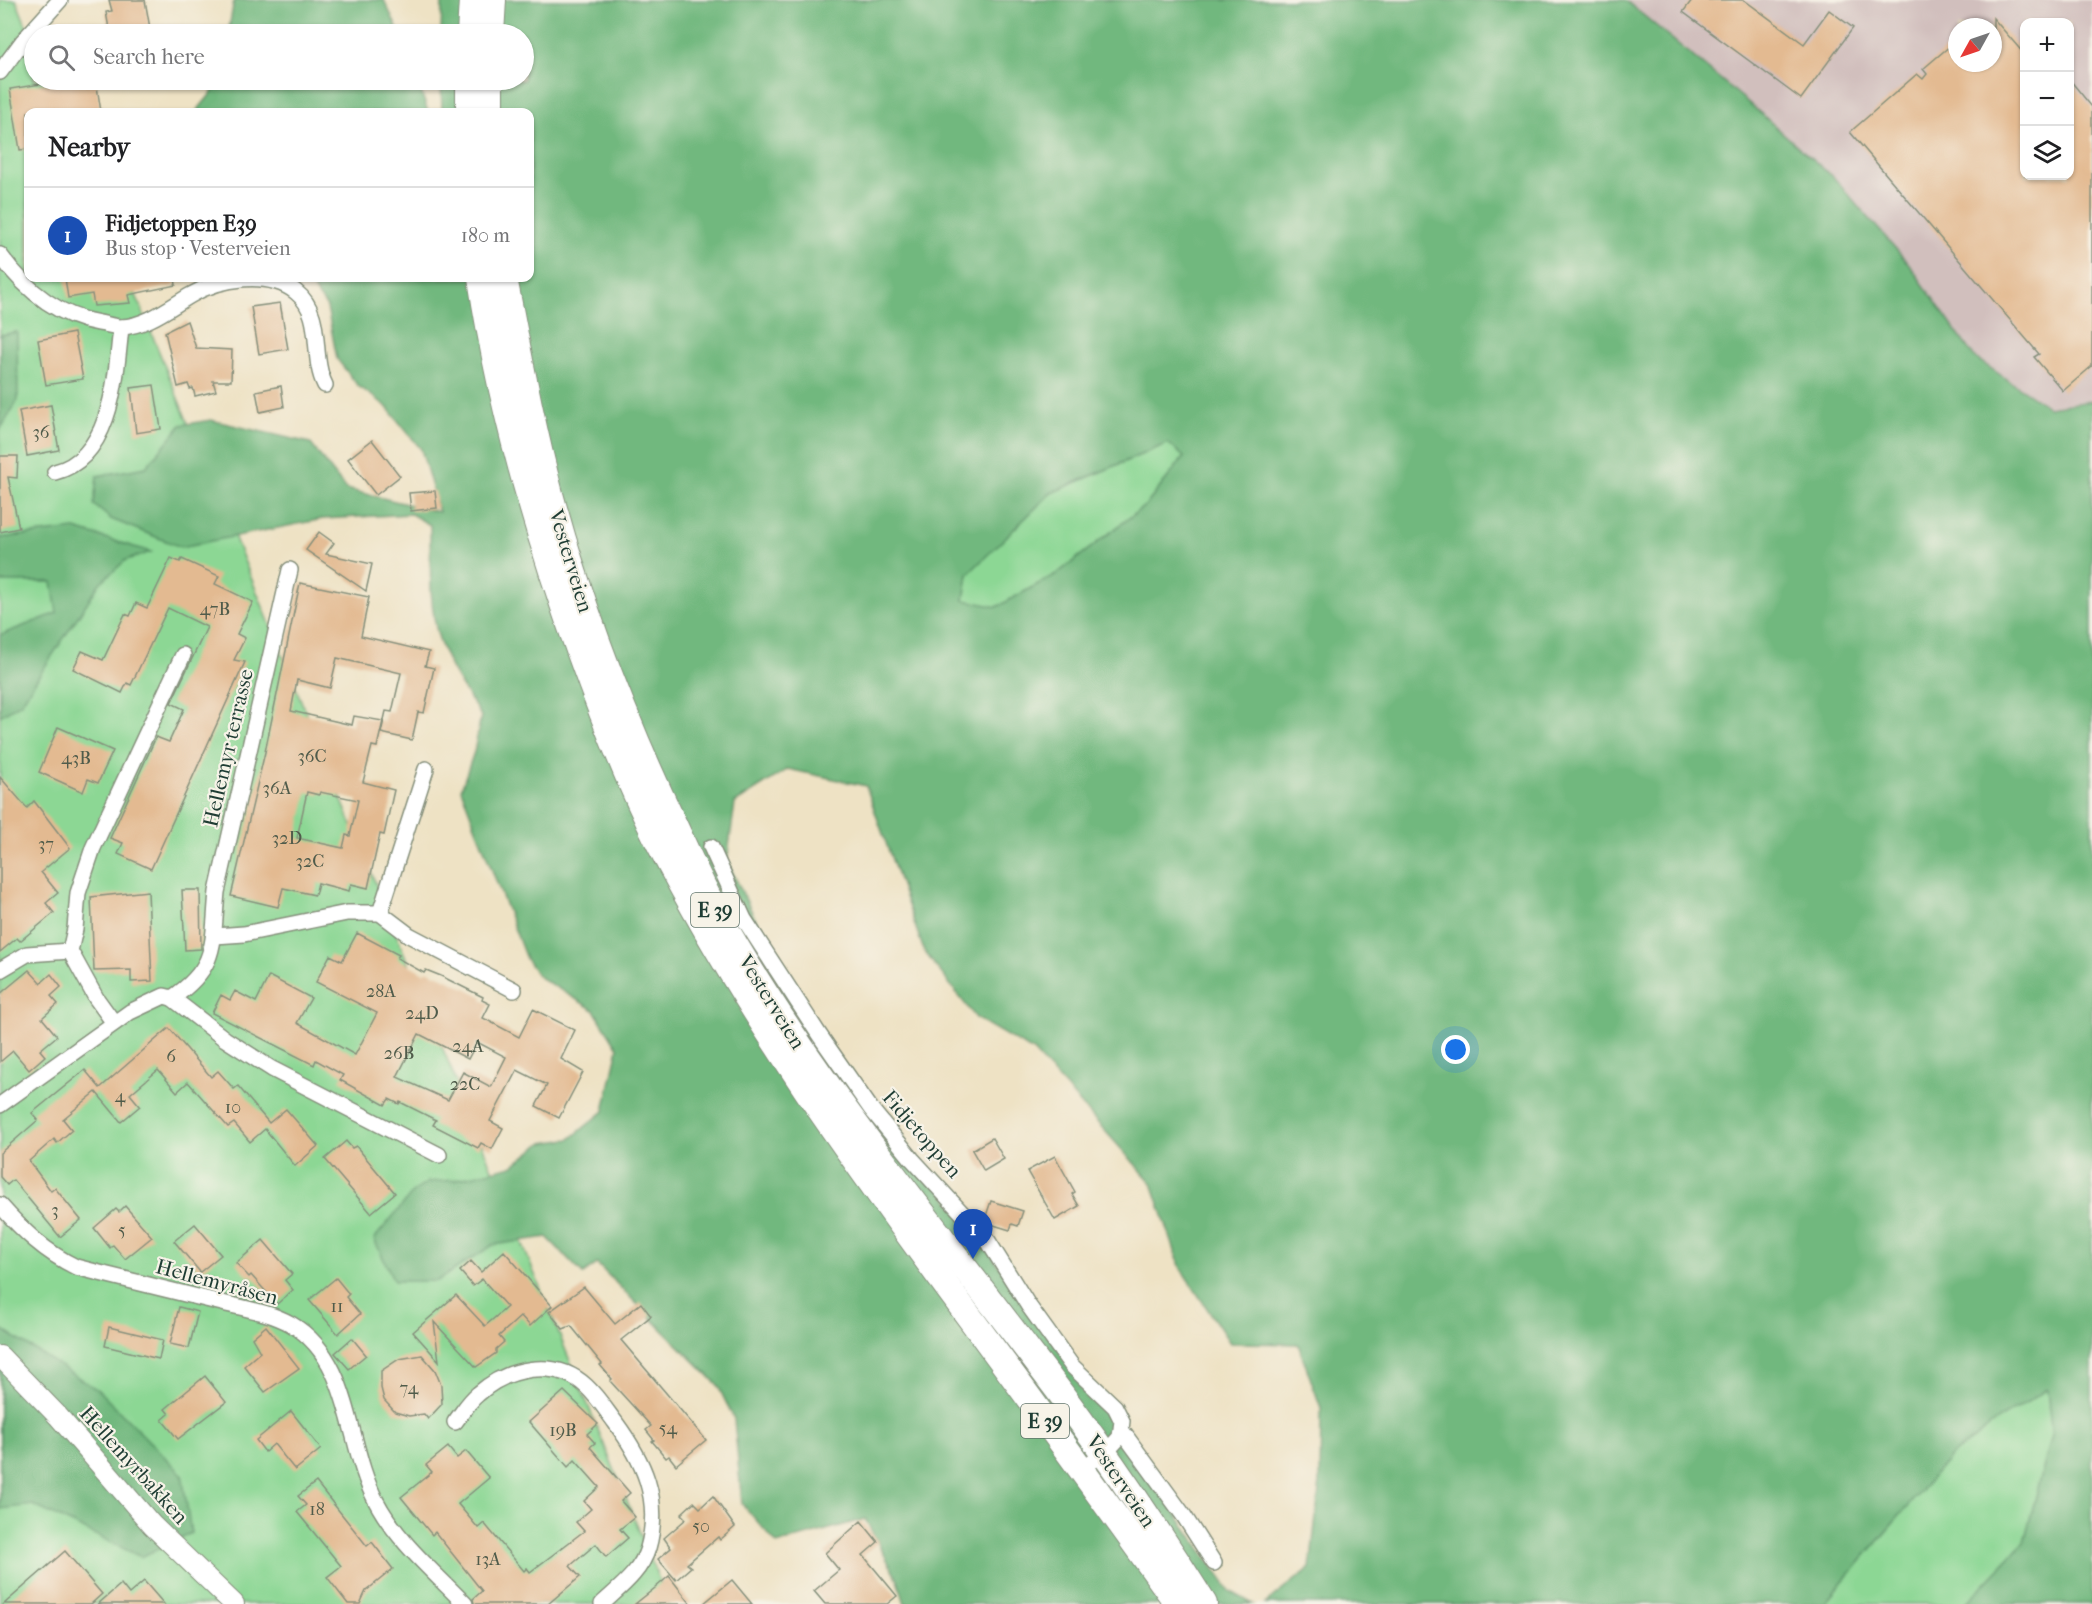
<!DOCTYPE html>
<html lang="en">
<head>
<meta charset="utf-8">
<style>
  :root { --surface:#fff; --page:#f6f6f6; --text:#202124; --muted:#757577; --line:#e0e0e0; --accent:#1f6fb2 }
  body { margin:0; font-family:"IM FELL French Canon",serif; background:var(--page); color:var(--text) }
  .controls { position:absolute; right:18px; top:18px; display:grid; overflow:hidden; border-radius:12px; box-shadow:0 2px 4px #0004 }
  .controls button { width:54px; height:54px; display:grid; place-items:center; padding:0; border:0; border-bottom:2px solid var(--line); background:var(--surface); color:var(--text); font:30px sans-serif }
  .compass { position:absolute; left:1948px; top:18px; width:54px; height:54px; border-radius:50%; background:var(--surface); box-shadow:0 2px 4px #0004; rotate:230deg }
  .you { position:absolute; left:1456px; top:1050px; width:21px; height:21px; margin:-15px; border:4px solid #fff; border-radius:50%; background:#1a73e8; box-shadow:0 0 0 9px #1a73e833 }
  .badge { display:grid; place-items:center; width:39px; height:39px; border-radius:50%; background:var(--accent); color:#fff; font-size:20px; font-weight:700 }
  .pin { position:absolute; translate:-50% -50px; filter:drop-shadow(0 2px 3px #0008) }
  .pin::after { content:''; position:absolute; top:32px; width:21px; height:18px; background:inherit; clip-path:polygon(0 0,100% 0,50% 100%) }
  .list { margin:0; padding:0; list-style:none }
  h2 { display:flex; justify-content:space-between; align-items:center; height:78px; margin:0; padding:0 24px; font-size:26px }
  h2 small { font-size:20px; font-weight:400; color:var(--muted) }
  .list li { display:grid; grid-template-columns:39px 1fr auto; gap:18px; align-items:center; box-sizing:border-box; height:96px; padding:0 24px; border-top:2px solid var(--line) }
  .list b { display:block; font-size:22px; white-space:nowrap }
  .list p { margin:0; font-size:20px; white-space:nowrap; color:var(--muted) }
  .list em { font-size:20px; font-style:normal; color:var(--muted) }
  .icon { flex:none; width:33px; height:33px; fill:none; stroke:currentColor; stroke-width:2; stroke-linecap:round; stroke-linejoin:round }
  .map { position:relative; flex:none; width:2092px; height:1604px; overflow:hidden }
  .search { position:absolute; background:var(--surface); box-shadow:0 2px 4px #0004; left:24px; top:24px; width:510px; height:66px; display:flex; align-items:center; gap:15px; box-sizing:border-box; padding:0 21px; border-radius:33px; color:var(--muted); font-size:22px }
  .panel { position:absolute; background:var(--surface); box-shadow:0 2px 4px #0004; left:24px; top:108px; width:510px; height:174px; border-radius:12px }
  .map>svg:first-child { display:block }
  .industrial { fill:#d1bfbd; fill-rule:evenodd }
  .green { fill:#8cd794; stroke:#568a64; stroke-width:1.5 }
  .forest { fill:#71b87e; stroke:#487a59; stroke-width:1.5; fill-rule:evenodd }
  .building { fill:#e3ba91; fill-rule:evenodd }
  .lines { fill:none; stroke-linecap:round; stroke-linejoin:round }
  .minor-casing { stroke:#86907c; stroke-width:18 }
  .tertiary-casing { stroke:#86907c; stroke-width:22 }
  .trunk-casing { stroke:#86907c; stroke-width:28 }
  .minor { stroke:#fff; stroke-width:15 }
  .tertiary { stroke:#fff; stroke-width:20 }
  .trunk { stroke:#fff; stroke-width:26 }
  .labels { text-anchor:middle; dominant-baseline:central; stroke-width:4.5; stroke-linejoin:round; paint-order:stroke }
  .number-label { font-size:18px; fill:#505c4b }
  .shield { fill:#f7f3e8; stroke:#60746a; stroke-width:1.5 }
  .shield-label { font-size:20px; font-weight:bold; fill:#1f3d34 }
  .street-label { font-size:21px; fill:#1f3d34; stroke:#f7f3e8 }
</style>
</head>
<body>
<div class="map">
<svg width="2092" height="1604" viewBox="0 0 2092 1604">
  <rect width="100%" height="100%" fill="#f7f3e8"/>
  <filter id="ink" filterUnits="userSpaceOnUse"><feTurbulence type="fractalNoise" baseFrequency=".0167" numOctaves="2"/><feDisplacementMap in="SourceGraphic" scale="12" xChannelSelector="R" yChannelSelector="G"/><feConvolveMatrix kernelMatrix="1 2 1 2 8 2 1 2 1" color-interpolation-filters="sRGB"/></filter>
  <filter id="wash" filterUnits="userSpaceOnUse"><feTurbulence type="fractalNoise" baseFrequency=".008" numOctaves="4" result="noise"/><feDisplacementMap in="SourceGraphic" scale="24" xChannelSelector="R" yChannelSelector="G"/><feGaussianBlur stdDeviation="1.35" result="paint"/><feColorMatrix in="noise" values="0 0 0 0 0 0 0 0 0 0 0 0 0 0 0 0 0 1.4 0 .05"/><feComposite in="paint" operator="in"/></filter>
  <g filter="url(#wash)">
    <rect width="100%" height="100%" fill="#eee2c4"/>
    <path class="industrial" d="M1625,0H2092V401L2048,407L1974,357L1909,264L1835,179L1750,104ZM2024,22H2070V176H2024ZM1957,27H1993V63H1957Z"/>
    <g class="green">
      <path d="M0,0H16L34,45V80H48L62,112H28V278H129L669,1604H0Z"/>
      <path d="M1169,443L1184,457L1147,504L1058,573L997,607L964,601L968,573L1051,493Z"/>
      <path d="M2047,1389L2052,1435L2024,1543L1965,1604H1824L1950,1457L1999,1419Z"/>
    </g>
    <g class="forest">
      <path d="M234,0H384L400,34H228Z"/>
      <path d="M442,0H1625L1750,104L1835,179L1909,264L1974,357L2048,407L2092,401V1604H1965L2024,1542L2052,1435L2047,1389L1999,1419L1950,1457L1824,1604H1265L1310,1568L1320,1482L1321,1408L1298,1344L1230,1343L1181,1269L1152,1183L1033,1051L976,1018L924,951L866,786L788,769L735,803L727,861L778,966L839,1058L979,1239L1090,1390L1230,1591L1253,1604H905L898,1580L865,1519L777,1544L742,1504L734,1419L717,1384L597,1264L583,1274L547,1237L493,1245L437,1281H394L374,1239L413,1192L428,1182L454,1180L512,1166L542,1143L570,1139L604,1111L618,1048L594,1010L539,977L526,959L461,789L474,752L481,716C466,692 447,666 439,639C428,603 431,562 430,525L411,514L323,519L181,547L111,519L94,505L97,476L146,467L181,425L211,420L310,443L346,489L439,512L421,449L385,405L358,386L337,359L327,307L305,278H530V112H442L441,80H524V34H441ZM1168,443L1184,457L1147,504L1058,573L997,607L964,600L968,574L1051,493Z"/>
      <path d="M218,80H417L428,112H196L214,90Z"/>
      <path d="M17,332L18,400L0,430V335Z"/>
      <path d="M75,529L151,552L126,560L100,583L21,703L0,716V635L57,613L52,582H0V538Z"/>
      <path d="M0,1328L98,1390L182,1474L191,1533L141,1557L33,1505L0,1509Z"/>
    </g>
    <g id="blocks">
      <g class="building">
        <path d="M109,0H145L151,34H110L106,12L112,11Z"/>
        <path d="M1692,0H1744L1804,44L1829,10L1853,28L1801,99L1683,12Z"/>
        <path d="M1993,18L2025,55V176H2070V80L2092,107V366L2063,391L2034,357L2039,354L1850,132L1917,74L1923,79L1927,74L1923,69L1957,40V63H1993Z"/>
        <path d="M65,80H96L101,112H28V149L20,150L10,89Z"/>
        <path d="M65,278H175L176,285L128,295L130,303L94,306L92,294L68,298Z"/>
        <path d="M280,303L288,349L259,354L251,307Z"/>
        <path d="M187,321L196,348L232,350L231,381H213L216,391L195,396L193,388L190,389L188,384L178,387L165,332Z"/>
        <path d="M74,333L83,379L46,385L38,340Z"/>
        <path d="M154,385L161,429L136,433L131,388Z"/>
        <path d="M281,386L284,407L260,412L256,391Z"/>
        <path d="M51,405L59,450L27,456L19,411Z"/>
        <path d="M372,440L400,476L376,495L348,459Z"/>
        <path d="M0,456H18L17,478L8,477L19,528L0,532Z"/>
        <path d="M435,491L437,508L411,511L409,493Z"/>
        <path d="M319,532L334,543L326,554L372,564L366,591L306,550Z"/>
        <path d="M171,558L180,562L182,559L219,576L215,584L253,602L237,634L245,638L234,660L245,662L151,869L118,854L123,843L110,838L156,737L169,742L184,709L171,703L207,627L168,608L131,685L127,683L122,693L73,669L82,651L103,660L125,614L130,616L136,603L147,608Z"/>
        <path d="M300,583L369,597L361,636L429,652L425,666L434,668L424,713L418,712L412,740L381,733L386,711L392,712L401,673L337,658L330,688L297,680L291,711L352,725L354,716L383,721L377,747L372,746L363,782L394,790L384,835L380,834L368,888L351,884L349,891L318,883L315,895L283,888L278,907L231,896L265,752ZM307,792L319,795L320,792L358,800L350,836L346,835L343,848L297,838Z"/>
        <path d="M58,727L113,751L98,783L88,779L83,792L39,772Z"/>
        <path d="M0,777L27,808L34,801L70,848L41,872L58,893L46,903L54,913L20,941L17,938L0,952Z"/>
        <path d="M182,890H200L201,949L185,950Z"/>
        <path d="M148,891L152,981L131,982V970L94,971L91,897Z"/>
        <path d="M357,933L399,955L397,958L424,973L426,970L441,976L483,997L482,1000L490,1004L483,1018L519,1037L533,1009L575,1030L561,1059L583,1072L559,1118L536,1106L547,1085L517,1070L490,1121L503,1128L492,1149L481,1143L478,1148L433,1125L436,1120L400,1102L399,1104L389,1099L385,1105L340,1080L343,1075L316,1060L314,1065L212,1013L221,995L230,1000L235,991L256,1002L269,976L311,998L297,1023L355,1055L377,1013L316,982L330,955L342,961ZM419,1034L468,1059L477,1042L506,1057L491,1087L463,1072L448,1100L397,1077Z"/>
        <path d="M29,970L41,983L51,974L61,987L51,996L58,1004L42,1018L57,1036L40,1050L45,1056L29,1070L13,1051L0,1062V994Z"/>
        <path d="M169,1028L211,1077L218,1071L234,1089L238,1086L269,1123L286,1109L318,1146L295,1166L265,1129L250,1142L234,1123L228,1127L188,1082L177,1092L158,1070L130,1094L140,1106L121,1122L96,1092L63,1119L72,1130L57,1143L54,1139L29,1161L51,1191L55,1188L81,1220L60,1237L13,1180L7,1185L0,1177V1153L38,1120L32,1113L85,1070L100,1088Z"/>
        <path d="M992,1138L1004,1159L984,1171L972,1150Z"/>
        <path d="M346,1141L352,1148L356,1146L395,1193L371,1213L325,1159Z"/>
        <path d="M1055,1156L1075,1192L1072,1194L1079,1206L1055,1220L1027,1171Z"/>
        <path d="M991,1201L1023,1211L1018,1226L1012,1224L1010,1230L984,1222Z"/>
        <path d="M125,1206L152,1237L125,1259L113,1245L110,1248L94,1228L116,1209L119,1212Z"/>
        <path d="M195,1224L221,1255L200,1272L174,1241Z"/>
        <path d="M263,1240L292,1274L285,1280L293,1290L277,1304L251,1275L249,1277L236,1263Z"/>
        <path d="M504,1251L552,1306L530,1326L521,1316L499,1336L504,1342L496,1349V1353L476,1367L434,1322L439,1361L413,1332L456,1295L485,1326L507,1307L482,1279L473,1286L460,1271L471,1261L481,1272Z"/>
        <path d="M336,1278L349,1294L346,1297L360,1314L338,1334L309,1300Z"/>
        <path d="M584,1287L615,1324L641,1303L651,1316L621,1340L706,1440L676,1465L669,1456L666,1458L652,1441L654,1440L646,1430L651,1426L610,1381L612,1379L600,1365L602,1364L571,1326L563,1329L549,1312Z"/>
        <path d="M179,1307L198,1312L189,1348L170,1344Z"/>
        <path d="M266,1326L299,1368L265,1392L244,1366L260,1352L252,1338Z"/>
        <path d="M109,1327L163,1340L159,1359L105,1346Z"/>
        <path d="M352,1338L366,1355L349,1369L335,1353Z"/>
        <path d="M422,1355L435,1370L441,1385L442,1404L428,1419L424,1414L409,1416L395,1412L384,1400L381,1388V1371L399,1359Z"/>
        <path d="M205,1376L226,1402L178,1439L162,1420L169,1414L165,1409Z"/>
        <path d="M564,1391L598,1424L587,1434L595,1443L590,1447L630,1493L621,1501L635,1517L620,1529L628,1538L606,1557L596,1544L570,1566L580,1577L548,1604H474L473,1599L482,1591L435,1532L432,1535L401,1497L432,1472L426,1465L448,1447L457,1458L466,1451L489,1478L458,1504L478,1528L484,1523L524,1571L527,1568L530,1572L584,1531L576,1522L591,1509L584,1501L599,1487L575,1460L568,1467L529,1422Z"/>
        <path d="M291,1411L321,1449L295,1470L274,1444L265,1452L256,1440Z"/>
        <path d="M316,1482L367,1546L372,1542L393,1569L366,1591L360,1604H348L327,1577L341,1566L297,1512L306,1505L298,1496Z"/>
        <path d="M713,1496L735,1527L720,1540L718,1537L687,1564L691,1567L676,1580L658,1559L671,1548L664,1538L686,1519L681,1514L694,1502L700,1508Z"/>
        <path d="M861,1521L878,1542L863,1555L897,1596L887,1604H825L814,1591L839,1570L825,1553Z"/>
        <path d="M65,1551L102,1594L91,1604H4Z"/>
        <path d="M669,1576L691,1604H635L655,1588Z"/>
        <path d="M732,1580L752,1604H703Z"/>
        <path d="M144,1581L164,1604H98L121,1584L129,1594Z"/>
      </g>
    </g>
  </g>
  <g filter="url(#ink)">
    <use href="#blocks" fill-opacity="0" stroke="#86907c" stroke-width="1.5"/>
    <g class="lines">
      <g class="minor-casing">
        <g id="minor">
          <path d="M0,72L23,41L60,0"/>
          <path d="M0,255C25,289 56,316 99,323C106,324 114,327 121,327C147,326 170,307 191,295C220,278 268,270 296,292C325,315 310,356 325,385"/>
          <path d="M55,472C112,458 116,376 121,327"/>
          <path d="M711,847L744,919L820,1036L871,1109L912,1159L988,1241L1028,1305L1072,1366L1115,1407L1122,1421L1120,1437L1108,1450L1080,1470"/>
          <path d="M380,913L426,769"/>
          <path d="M215,936L244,934L347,913H380L409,935L514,990"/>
          <path d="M0,970L27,954L70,951"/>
          <path d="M172,998L225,1039L272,1069L439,1155"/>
          <path d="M114,1023L96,998L70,951L75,929L78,893L93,848L183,655"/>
          <path d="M0,1105L130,1012L164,996L172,998C219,966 212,943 217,892L290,570"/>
          <path d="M0,1205C23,1231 45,1252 76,1267C123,1279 170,1290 218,1302C242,1308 270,1312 291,1324C353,1360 346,1445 376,1501C397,1541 434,1572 465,1604"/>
          <path d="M455,1422C462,1413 469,1401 478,1394C507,1368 555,1357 586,1386C597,1396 606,1410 615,1422C643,1460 662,1499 648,1548C641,1572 619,1588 602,1604"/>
          <path d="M1122,1431L1184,1516L1214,1563"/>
        </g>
      </g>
      <g class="tertiary-casing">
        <path id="tertiary" d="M0,1356L58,1416L152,1525L234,1604"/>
      </g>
      <g class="trunk-casing">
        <g id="trunk">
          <path d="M470,34L472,0"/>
          <path d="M491,34L493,0"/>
          <path d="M469,112V80"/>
          <path d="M490,112V80"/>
          <path d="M481,278C500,405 536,531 580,653C603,717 628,781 659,843C747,1015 861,1171 976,1326C1044,1418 1112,1511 1178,1604"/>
          <path d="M504,278C518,350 531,423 550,494C582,611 624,720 676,829C689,857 701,885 716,912C805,1070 921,1209 1030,1353C1092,1433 1150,1518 1204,1604"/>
        </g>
      </g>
      <use href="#minor" class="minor"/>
      <use href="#tertiary" class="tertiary"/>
      <use href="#trunk" class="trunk"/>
    </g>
  </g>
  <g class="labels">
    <g class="number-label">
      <text x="41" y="432">36</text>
      <text x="215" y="609">47B</text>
      <text x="312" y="756">36C</text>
      <text x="76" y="758">43B</text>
      <text x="277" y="788">36A</text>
      <text x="287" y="838">32D</text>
      <text x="46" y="844">37</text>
      <text x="310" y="861">32C</text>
      <text x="381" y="991">28A</text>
      <text x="422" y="1013">24D</text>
      <text x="468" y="1046">24A</text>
      <text x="399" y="1053">26B</text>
      <text x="171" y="1056">6</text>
      <text x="465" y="1084">22C</text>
      <text x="120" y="1096">4</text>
      <text x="233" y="1107">10</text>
      <text x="55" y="1210">3</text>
      <text x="122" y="1230">5</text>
      <text x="337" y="1306">11</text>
      <text x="409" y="1388">74</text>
      <text x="668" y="1428">54</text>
      <text x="563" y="1430">19B</text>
      <text x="317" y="1509">18</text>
      <text x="701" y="1526">50</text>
      <text x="488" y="1559">13A</text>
    </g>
    <g class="shield">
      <rect x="691" y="893" width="48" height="34" rx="4.5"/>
      <rect x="1021" y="1404" width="48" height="34" rx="4.5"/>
    </g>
    <g class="shield-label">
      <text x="715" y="910">E 39</text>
      <text x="1045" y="1421">E 39</text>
    </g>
    <g class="street-label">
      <text transform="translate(571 561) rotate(73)">Vesterveien</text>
      <text transform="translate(228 748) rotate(-77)">Hellemyr terrasse</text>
      <text transform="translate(772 1002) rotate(58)">Vesterveien</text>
      <text transform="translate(922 1134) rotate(49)">Fidjetoppen</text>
      <text transform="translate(217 1282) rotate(15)">Hellemyråsen</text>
      <text transform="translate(134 1465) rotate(48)">Hellemyrbakken</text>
      <text transform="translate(1121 1481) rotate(56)">Vesterveien</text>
    </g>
  </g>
</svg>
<div class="controls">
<button>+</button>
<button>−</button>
<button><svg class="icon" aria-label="layers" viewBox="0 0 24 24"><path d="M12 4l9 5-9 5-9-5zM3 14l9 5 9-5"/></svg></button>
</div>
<svg class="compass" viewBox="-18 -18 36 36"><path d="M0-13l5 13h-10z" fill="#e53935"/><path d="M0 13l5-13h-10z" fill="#757577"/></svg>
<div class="you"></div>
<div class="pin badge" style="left:973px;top:1259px;background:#1a4fb4">1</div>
<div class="search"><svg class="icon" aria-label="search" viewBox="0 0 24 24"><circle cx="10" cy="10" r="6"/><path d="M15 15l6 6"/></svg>Search here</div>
<section class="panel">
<h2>Nearby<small></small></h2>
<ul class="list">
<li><span class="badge" style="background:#1a4fb4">1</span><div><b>Fidjetoppen E39</b><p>Bus stop · Vesterveien</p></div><em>180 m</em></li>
</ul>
</section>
</div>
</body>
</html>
